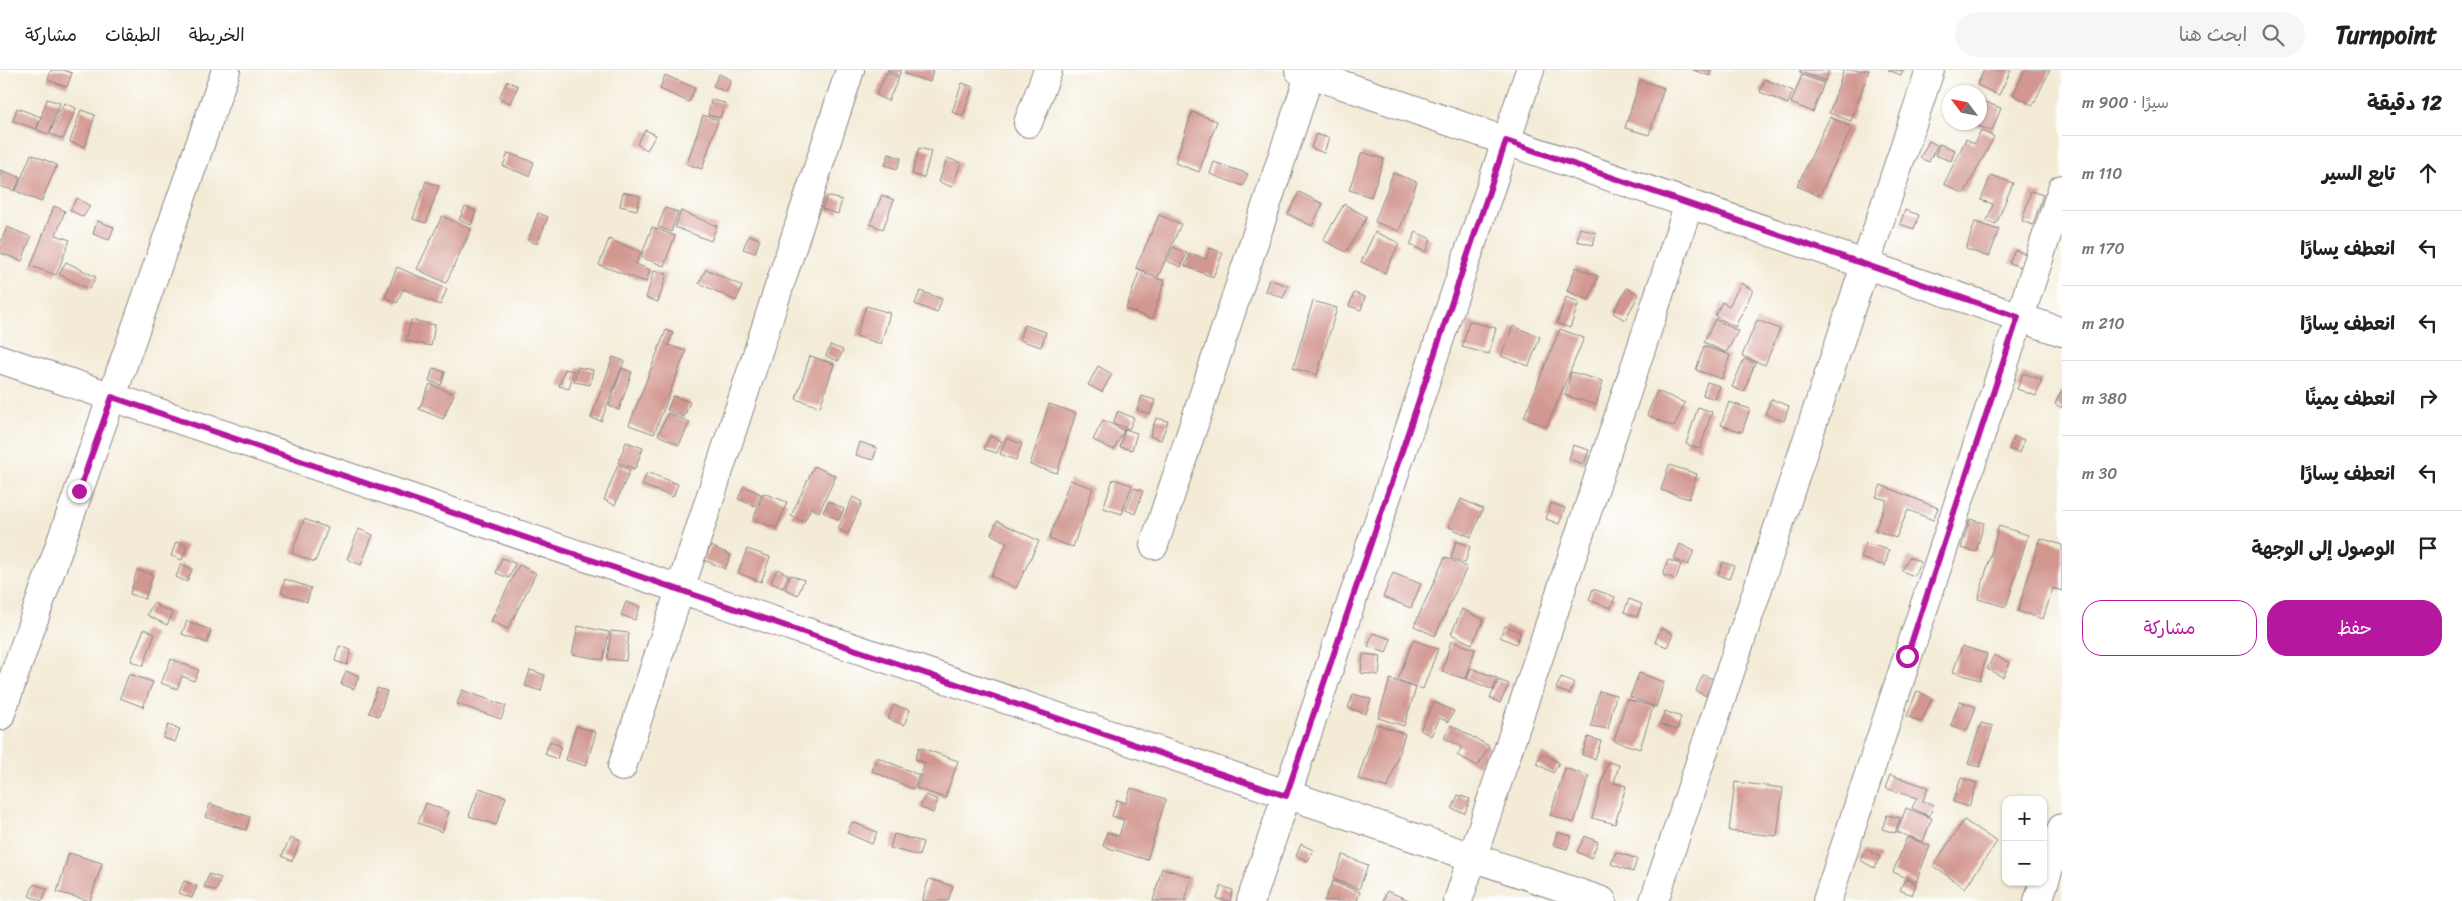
<!DOCTYPE html>
<html lang="ar">
<head>
<meta charset="utf-8">
<style>
  :root { --surface:#fff; --page:#f6f6f6; --text:#202124; --muted:#757577; --line:#e0e0e0; --accent:#b5179e }
  body { margin:0; font-family:Sriracha,"Playpen Sans Arabic",sans-serif; background:var(--page); color:var(--text); direction:rtl }
  .controls { position:absolute; right:15px; bottom:15px; display:grid; overflow:hidden; border-radius:10px; box-shadow:0 1px 4px #0004 }
  .controls button { width:45px; height:45px; display:grid; place-items:center; padding:0; border:0; border-bottom:1px solid var(--line); background:var(--surface); color:var(--text); font:25px sans-serif }
  .compass { position:absolute; left:1942px; top:15px; width:45px; height:45px; border-radius:50%; background:var(--surface); box-shadow:0 1px 4px #0004; rotate:302deg }
  .stop { position:absolute; width:15px; height:15px; margin:-11px; border:4px solid #b5179e; border-radius:50%; background:#fff }
  .stop.end { background:#b5179e; border-color:#fff; box-shadow:0 1px 5px #0008 }
  .list { margin:0; padding:0; list-style:none }
  h2 { display:flex; justify-content:space-between; align-items:center; height:65px; margin:0; padding:0 20px; font-size:21px }
  h2 small { font-size:16px; font-weight:400; color:var(--muted) }
  .list li { display:grid; grid-template-columns:32px 1fr auto; gap:15px; align-items:center; box-sizing:border-box; height:75px; padding:0 20px; border-top:1px solid var(--line) }
  .list b { display:block; font-size:19px; white-space:nowrap }
  .list em { font-size:16px; font-style:normal; color:var(--muted) }
  .actions { display:flex; gap:10px; padding:15px 20px }
  .actions a { flex:1; padding:11px 0; border:1px solid var(--accent); border-radius:20px; text-align:center; font-size:18px; color:var(--accent) }
  .actions .main { background:var(--accent); color:#fff }
  .icon { flex:none; width:28px; height:28px; fill:none; stroke:currentColor; stroke-width:2; stroke-linecap:round; stroke-linejoin:round }
  .map { position:relative; flex:none; width:2062px; height:831px; overflow:hidden; direction:ltr }
  header { display:flex; align-items:center; gap:30px; box-sizing:border-box; height:70px; padding:0 25px; background:var(--surface); border-bottom:1px solid var(--line) }
  header strong { font-size:24px }
  nav { display:flex; gap:28px; margin-inline-start:auto; font-size:18px }
  .search { width:350px; height:45px; background:var(--page); display:flex; align-items:center; gap:12px; box-sizing:border-box; padding:0 18px; border-radius:28px; color:var(--muted); font-size:19px }
  main { display:flex }
  aside { flex:1; background:var(--surface) }
  .map>svg:first-child { display:block }
  .building { fill:#d2978f }
  .lines { fill:none; stroke-linecap:round; stroke-linejoin:round }
  .minor-casing { stroke:#8a8688; stroke-width:30 }
  .minor { stroke:#fff; stroke-width:28 }
  .route { stroke:#b5179e; stroke-width:6 }
</style>
</head>
<body>
<header>
<strong>Turnpoint</strong>
<div class="search"><svg class="icon" aria-label="search" viewBox="0 0 24 24"><circle cx="10" cy="10" r="6"/><path d="M15 15l6 6"/></svg>ابحث هنا</div>
<nav><a>الخريطة</a><a>الطبقات</a><a>مشاركة</a></nav>
</header>
<main>
<aside>
<h2>12 دقيقة<small>سيرًا · 900 m</small></h2>
<ul class="list">
<li><svg class="icon" aria-label="ahead" viewBox="0 0 24 24"><path d="M12 20V5M6 11l6-6 6 6"/></svg><div><b>تابع السير</b></div><em>110 m</em></li>
<li><svg class="icon" aria-label="left" viewBox="0 0 24 24"><path d="M17 20v-9H6M10 6l-5 5 5 5"/></svg><div><b>انعطف يسارًا</b></div><em>170 m</em></li>
<li><svg class="icon" aria-label="left" viewBox="0 0 24 24"><path d="M17 20v-9H6M10 6l-5 5 5 5"/></svg><div><b>انعطف يسارًا</b></div><em>210 m</em></li>
<li><svg class="icon" aria-label="right" viewBox="0 0 24 24"><path d="M7 20v-9h11M14 6l5 5-5 5"/></svg><div><b>انعطف يمينًا</b></div><em>380 m</em></li>
<li><svg class="icon" aria-label="left" viewBox="0 0 24 24"><path d="M17 20v-9H6M10 6l-5 5 5 5"/></svg><div><b>انعطف يسارًا</b></div><em>30 m</em></li>
<li><svg class="icon" aria-label="arrive" viewBox="0 0 24 24"><path d="M6 21V4h12l-3 4 3 4H6"/></svg><div><b>الوصول إلى الوجهة</b></div></li>
</ul>
<div class="actions"><a class="main">حفظ</a><a>مشاركة</a></div>
</aside>
<div class="map">
<svg width="2062" height="831" viewBox="0 0 2062 831">
  <rect width="100%" height="100%" fill="#fff"/>
  <filter id="ink" filterUnits="userSpaceOnUse"><feTurbulence type="fractalNoise" baseFrequency=".02" numOctaves="2"/><feDisplacementMap in="SourceGraphic" scale="10" xChannelSelector="R" yChannelSelector="G"/><feConvolveMatrix kernelMatrix="1 2 1 2 8 2 1 2 1" color-interpolation-filters="sRGB"/></filter>
  <filter id="wash" filterUnits="userSpaceOnUse"><feTurbulence type="fractalNoise" baseFrequency=".0096" numOctaves="4" result="noise"/><feDisplacementMap in="SourceGraphic" scale="20" xChannelSelector="R" yChannelSelector="G"/><feGaussianBlur stdDeviation="1.12" result="paint"/><feColorMatrix in="noise" values="0 0 0 0 0 0 0 0 0 0 0 0 0 0 0 0 0 1.4 0 .05"/><feComposite in="paint" operator="in"/></filter>
  <g filter="url(#wash)">
    <rect width="100%" height="100%" fill="#f3ebd6"/>
    <g id="blocks">
      <g class="building">
        <path d="M51,0H63L72,3L67,17L48,10Z"/>
        <path d="M887,0H901L899,6Z"/>
        <path d="M906,0H933L930,12L905,4Z"/>
        <path d="M1693,0H1711L1710,6Z"/>
        <path d="M1800,0H1829L1825,11L1800,2Z"/>
        <path d="M1844,0H1869L1851,51L1829,43Z"/>
        <path d="M1888,0H1903L1901,5Z"/>
        <path d="M1984,0H2011L1999,25L1977,15Z"/>
        <path d="M2025,0H2050L2033,35L2013,25Z"/>
        <path d="M887,2L899,8L888,31L876,25Z"/>
        <path d="M719,4L731,10L726,22L713,16Z"/>
        <path d="M665,5L695,18L689,32L660,19Z"/>
        <path d="M1802,5L1824,13L1813,42L1791,33Z"/>
        <path d="M1765,9L1793,21L1788,34L1760,22Z"/>
        <path d="M1640,10L1664,18L1649,65L1625,58Z"/>
        <path d="M507,11L518,16L510,33L499,28Z"/>
        <path d="M962,13L973,17L963,46L952,42Z"/>
        <path d="M47,29L60,33L49,64L37,60Z"/>
        <path d="M711,30L725,33L720,48L708,45Z"/>
        <path d="M1980,30L2001,38L1992,61L1969,53L1980,52Z"/>
        <path d="M64,33L76,38L63,69L50,64Z"/>
        <path d="M17,38L41,47L36,59L13,51Z"/>
        <path d="M81,40L95,45L85,77L70,72Z"/>
        <path d="M1192,42L1217,51L1199,102L1175,93Z"/>
        <path d="M703,45L718,50L702,99L687,94Z"/>
        <path d="M1830,47L1852,58L1819,126L1797,116Z"/>
        <path d="M645,60L656,65L647,80L637,74Z"/>
        <path d="M1981,60L1994,67L1964,124L1944,114L1966,69L1974,74Z"/>
        <path d="M1316,64L1329,68L1324,83L1311,78Z"/>
        <path d="M1929,71L1937,75L1929,92L1920,88Z"/>
        <path d="M1939,74L1955,80L1951,91L1935,85Z"/>
        <path d="M919,78L931,81L924,108L912,104Z"/>
        <path d="M1362,82L1384,89L1371,127L1349,120Z"/>
        <path d="M508,83L534,92L529,106L503,96Z"/>
        <path d="M31,84L57,95L41,132L16,121Z"/>
        <path d="M889,84L901,88L897,99L885,95Z"/>
        <path d="M947,88L961,93L952,117L939,112Z"/>
        <path d="M1214,92L1248,104L1243,116L1210,104Z"/>
        <path d="M0,100L20,107L15,121L0,116Z"/>
        <path d="M1393,103L1417,112L1399,161L1375,152Z"/>
        <path d="M1991,105L2013,113L1996,154L1987,151L1993,134L1981,130Z"/>
        <path d="M426,111L439,116L426,153L413,149Z"/>
        <path d="M2031,121L2043,125L2033,155L2022,151Z"/>
        <path d="M623,122L640,126L637,140L620,136Z"/>
        <path d="M1299,122L1323,134L1312,156L1288,144Z"/>
        <path d="M882,125L894,130L883,159L870,154Z"/>
        <path d="M827,126L842,130L838,144L822,139Z"/>
        <path d="M77,128L90,136L83,147L70,140Z"/>
        <path d="M1344,134L1367,147L1346,182L1323,170Z"/>
        <path d="M54,136L65,141L56,165L70,170L56,205L31,196Z"/>
        <path d="M465,137L476,141L471,155L459,150Z"/>
        <path d="M665,138L678,142L671,162L658,157Z"/>
        <path d="M1905,140L1919,145L1914,159L1900,154Z"/>
        <path d="M681,141L717,156L711,171L675,157Z"/>
        <path d="M538,143L548,147L537,174L528,170Z"/>
        <path d="M1159,145L1181,154L1158,207L1136,198Z"/>
        <path d="M442,146L471,159L446,213L417,199Z"/>
        <path d="M97,151L114,157L109,170L93,164Z"/>
        <path d="M1975,152L1999,160L1989,187L1966,179Z"/>
        <path d="M7,157L31,167L22,191L0,183V174Z"/>
        <path d="M652,157L675,166L664,196L641,187Z"/>
        <path d="M1580,158L1596,163L1593,175L1577,171Z"/>
        <path d="M1375,162L1399,173L1385,203L1361,192Z"/>
        <path d="M1416,162L1431,169L1426,182L1410,175Z"/>
        <path d="M749,165L760,169L755,183L743,179Z"/>
        <path d="M609,169L641,182L636,194L650,200L646,212L599,195Z"/>
        <path d="M1173,177L1187,183L1181,197L1167,191Z"/>
        <path d="M1210,178L1223,183L1213,207L1185,196L1190,183L1206,189Z"/>
        <path d="M2015,180L2026,184L2021,197L2009,193Z"/>
        <path d="M66,192L96,207L89,219L59,204Z"/>
        <path d="M397,197L447,219L440,235L403,219L397,233L385,227Z"/>
        <path d="M1576,197L1598,206L1589,230L1567,221Z"/>
        <path d="M706,199L742,216L736,231L699,213Z"/>
        <path d="M654,201L667,204L658,232L646,228Z"/>
        <path d="M1139,202L1165,211L1152,249L1126,239Z"/>
        <path d="M1269,209L1288,216L1283,228L1265,221Z"/>
        <path d="M1741,213L1753,220L1735,257L1715,246L1722,232L1729,236Z"/>
        <path d="M1627,218L1639,224L1625,250L1613,243Z"/>
        <path d="M920,221L942,229L937,243L915,234Z"/>
        <path d="M1354,223L1365,227L1361,240L1349,236Z"/>
        <path d="M1566,227L1579,232L1570,258L1557,253Z"/>
        <path d="M1313,231L1337,238L1317,305L1293,298Z"/>
        <path d="M866,236L890,243L881,274L856,266Z"/>
        <path d="M1715,249L1738,261L1726,283L1704,272Z"/>
        <path d="M411,250L435,255L431,276L406,271Z"/>
        <path d="M1757,250L1780,259L1765,295L1742,286Z"/>
        <path d="M1469,251L1496,258L1489,284L1462,277Z"/>
        <path d="M1024,255L1046,262L1041,277L1019,270Z"/>
        <path d="M1513,256L1540,267L1529,296L1501,286Z"/>
        <path d="M1560,259L1584,268L1547,357L1524,347Z"/>
        <path d="M666,260L673,263L668,275L686,281L654,364L629,355Z"/>
        <path d="M830,275L843,280L838,291L826,286Z"/>
        <path d="M1704,276L1730,285L1722,309L1696,300Z"/>
        <path d="M810,286L834,294L820,337L796,329Z"/>
        <path d="M613,287L624,291L601,351L591,348Z"/>
        <path d="M1744,289L1755,293L1744,322L1732,317Z"/>
        <path d="M1098,296L1112,304L1102,322L1088,315Z"/>
        <path d="M577,297L593,300L590,315L574,312Z"/>
        <path d="M433,298L445,302L441,315L429,311Z"/>
        <path d="M622,298L632,302L619,340L609,336Z"/>
        <path d="M565,299L574,301L569,319L559,316Z"/>
        <path d="M1571,302L1603,311L1596,335L1565,325Z"/>
        <path d="M2023,303L2042,310L2036,326L2017,319Z"/>
        <path d="M1707,312L1720,316L1715,329L1703,325Z"/>
        <path d="M430,314L454,324L443,349L419,339Z"/>
        <path d="M2062,319V338L2055,334Z"/>
        <path d="M1657,321L1685,333L1674,357L1647,345Z"/>
        <path d="M673,326L690,332L684,347L667,340Z"/>
        <path d="M1142,326L1155,330L1150,344L1137,340Z"/>
        <path d="M1771,329L1789,336L1784,351L1765,344Z"/>
        <path d="M1729,332L1750,339L1742,362L1721,355Z"/>
        <path d="M1049,334L1076,343L1057,403L1030,395Z"/>
        <path d="M1698,337L1712,342L1700,379L1686,374Z"/>
        <path d="M1118,341L1134,348L1129,359L1113,353Z"/>
        <path d="M668,343L690,352L679,375L658,365Z"/>
        <path d="M1156,348L1168,351L1161,370L1150,366Z"/>
        <path d="M1103,350L1124,360L1114,380L1093,370Z"/>
        <path d="M1125,359L1137,363L1132,380L1120,377Z"/>
        <path d="M990,366L1002,371L997,383L984,379Z"/>
        <path d="M2014,366L2024,370L2019,383L2009,379Z"/>
        <path d="M1006,368L1022,374L1016,390L1000,384Z"/>
        <path d="M626,372L643,378L635,399L618,393Z"/>
        <path d="M860,372L877,378L873,390L856,385Z"/>
        <path d="M1573,375L1589,380L1584,394L1569,389Z"/>
        <path d="M618,395L630,400L615,435L604,430Z"/>
        <path d="M1669,395L1697,404L1689,429L1661,420Z"/>
        <path d="M814,396L836,406L819,442L811,438L804,452L791,446Z"/>
        <path d="M647,402L678,414L673,427L642,415Z"/>
        <path d="M1113,409L1132,415L1122,444L1103,438Z"/>
        <path d="M1070,410L1093,418L1073,477L1049,469Z"/>
        <path d="M1881,415L1938,438L1933,450L1908,440L1896,468L1875,460L1887,430L1876,427Z"/>
        <path d="M744,416L761,424L755,436L738,429Z"/>
        <path d="M1134,418L1143,421L1135,444L1126,440Z"/>
        <path d="M763,423L787,432L777,458L753,450Z"/>
        <path d="M853,427L862,432L848,464L838,459Z"/>
        <path d="M1461,429L1483,439L1471,467L1449,457Z"/>
        <path d="M829,431L844,439L839,450L823,442Z"/>
        <path d="M1551,433L1565,438L1559,454L1546,449Z"/>
        <path d="M304,449L328,458L315,492L292,483Z"/>
        <path d="M1970,449L1984,453L1976,482L1961,478Z"/>
        <path d="M997,451L1039,471L1016,518L991,506L1007,473L991,464Z"/>
        <path d="M1999,456L2028,465L2006,537L1978,529Z"/>
        <path d="M359,459L373,465L361,495L347,489Z"/>
        <path d="M2040,468L2062,475V521L2053,518L2043,549L2018,541Z"/>
        <path d="M1456,471L1470,476L1465,493L1451,488Z"/>
        <path d="M176,472L187,476L182,490L171,486Z"/>
        <path d="M1866,473L1889,480L1885,496L1861,488Z"/>
        <path d="M1680,474L1694,481L1688,495L1674,489Z"/>
        <path d="M711,476L731,485L725,499L704,490Z"/>
        <path d="M747,479L770,487L761,512L738,503Z"/>
        <path d="M1445,487L1467,497L1435,566L1414,556Z"/>
        <path d="M1909,487L1921,492L1914,506L1902,501Z"/>
        <path d="M502,488L515,493L509,508L496,503Z"/>
        <path d="M1668,490L1681,494L1676,509L1663,505Z"/>
        <path d="M1723,492L1734,496L1729,509L1718,505Z"/>
        <path d="M181,494L192,499L187,512L176,507Z"/>
        <path d="M519,495L536,503L508,559L491,551Z"/>
        <path d="M777,499L789,505L783,518L771,513Z"/>
        <path d="M137,500L153,505L145,529L130,524Z"/>
        <path d="M1393,503L1421,514L1411,538L1383,527Z"/>
        <path d="M791,505L804,510L798,525L785,519Z"/>
        <path d="M285,509L311,518L307,532L281,523Z"/>
        <path d="M1593,519L1615,527L1611,538L1589,530Z"/>
        <path d="M1629,529L1642,534L1637,547L1624,542Z"/>
        <path d="M626,532L640,537L635,550L621,545Z"/>
        <path d="M153,533L173,543L167,555L147,545Z"/>
        <path d="M1462,539L1484,550L1472,574L1451,564Z"/>
        <path d="M187,551L211,560L207,573L182,564Z"/>
        <path d="M578,556L609,562L603,590L572,584Z"/>
        <path d="M1505,556L1521,562L1516,574L1500,567Z"/>
        <path d="M1661,558L1673,564L1667,577L1655,572Z"/>
        <path d="M144,559L155,564L143,596L131,591Z"/>
        <path d="M611,561L629,563L626,591L607,589Z"/>
        <path d="M1373,563L1391,569L1386,583L1368,576Z"/>
        <path d="M1413,570L1438,579L1423,619L1398,610Z"/>
        <path d="M1451,571L1475,579L1466,609L1442,602Z"/>
        <path d="M339,576L351,580L347,595L335,591Z"/>
        <path d="M1962,576L1987,584L1980,610L1953,602Z"/>
        <path d="M1363,584L1381,586L1379,605L1361,603Z"/>
        <path d="M1994,585L2010,593L2003,607L1987,599Z"/>
        <path d="M171,589L199,600L194,611L182,606L177,619L161,613Z"/>
        <path d="M1471,598L1497,608L1493,620L1467,609Z"/>
        <path d="M530,600L545,605L541,621L525,616Z"/>
        <path d="M346,601L359,606L354,619L341,614Z"/>
        <path d="M1639,603L1664,612L1656,637L1630,627Z"/>
        <path d="M129,604L153,612L143,637L120,628Z"/>
        <path d="M1703,605L1713,609L1706,626L1696,621Z"/>
        <path d="M1561,607L1574,612L1570,624L1556,619Z"/>
        <path d="M1390,609L1416,618L1404,656L1378,648Z"/>
        <path d="M1499,610L1509,614L1500,633L1490,628Z"/>
        <path d="M377,618L387,621L379,646L369,643Z"/>
        <path d="M462,620L506,636L501,649L457,634Z"/>
        <path d="M1599,621L1616,625L1608,659L1591,656Z"/>
        <path d="M1917,621L1932,628L1921,652L1907,646Z"/>
        <path d="M1353,624L1371,629L1366,644L1348,638Z"/>
        <path d="M1627,629L1653,637L1640,679L1614,671Z"/>
        <path d="M1960,631L1976,637L1967,661L1951,655Z"/>
        <path d="M1434,632L1454,641L1448,652L1440,648L1431,666L1420,660Z"/>
        <path d="M894,635L910,640L904,655L888,649Z"/>
        <path d="M1665,641L1681,647L1677,660L1660,654Z"/>
        <path d="M1981,653L1993,656L1980,697L1968,694Z"/>
        <path d="M1376,654L1405,664L1388,718L1358,709Z"/>
        <path d="M168,655L180,659L175,672L163,668Z"/>
        <path d="M1451,655L1489,676L1478,696L1457,685L1462,677L1444,668Z"/>
        <path d="M576,656L596,662L586,696L566,690Z"/>
        <path d="M1588,667L1601,671L1595,689L1582,685Z"/>
        <path d="M550,671L561,676L557,689L545,684Z"/>
        <path d="M919,677L958,691L945,728L916,718L925,693L915,689Z"/>
        <path d="M1543,683L1559,693L1553,703L1536,693Z"/>
        <path d="M877,687L919,705L913,719L872,701Z"/>
        <path d="M1608,692L1619,695L1614,713L1626,716L1615,754L1592,748Z"/>
        <path d="M1565,698L1589,706L1574,753L1550,745Z"/>
        <path d="M1890,705L1928,717L1923,731L1934,735L1929,746L1912,738L1917,728L1885,718Z"/>
        <path d="M1961,708L1977,713L1969,737L1953,732Z"/>
        <path d="M1735,712L1783,718L1777,766L1729,761Z"/>
        <path d="M479,718L506,727L496,755L469,746Z"/>
        <path d="M1131,718L1166,729L1147,790L1103,776L1107,762L1119,766L1124,750L1112,746L1117,730L1126,733Z"/>
        <path d="M926,725L938,730L933,743L920,737Z"/>
        <path d="M1458,725L1470,729L1465,743L1452,739Z"/>
        <path d="M426,733L449,742L442,762L418,753Z"/>
        <path d="M210,734L250,747L246,760L205,747Z"/>
        <path d="M1906,738L1932,748L1923,772L1897,762Z"/>
        <path d="M1887,745L1900,748L1895,763L1882,759Z"/>
        <path d="M1964,750L1997,772L1965,818L1933,796Z"/>
        <path d="M852,752L877,762L872,774L847,763Z"/>
        <path d="M1557,762L1572,766L1567,779L1553,775Z"/>
        <path d="M894,764L923,772L919,786L890,778Z"/>
        <path d="M1585,766L1598,772L1591,788L1577,782Z"/>
        <path d="M1907,767L1930,776L1916,812L1893,802Z"/>
        <path d="M290,768L300,772L292,791L282,786Z"/>
        <path d="M1301,774L1313,780L1308,791L1296,786Z"/>
        <path d="M1867,779L1880,787L1874,798L1860,790Z"/>
        <path d="M1616,782L1637,789L1633,802L1611,794Z"/>
        <path d="M69,783L102,793L90,831L57,822Z"/>
        <path d="M1343,785L1368,795L1359,819L1333,809Z"/>
        <path d="M1162,798L1191,807L1185,831H1153Z"/>
        <path d="M209,804L221,808L216,821L204,817Z"/>
        <path d="M929,809L953,816L948,831H922Z"/>
        <path d="M1905,809L1916,814L1912,825L1900,820Z"/>
        <path d="M184,811L197,816L192,828L179,823Z"/>
        <path d="M1333,811L1360,822L1357,831H1324Z"/>
        <path d="M34,814L47,819L42,831L29,826Z"/>
        <path d="M1221,816L1233,820L1230,831L1217,829Z"/>
        <path d="M1387,821L1409,830V831H1383Z"/>
      </g>
    </g>
  </g>
  <g filter="url(#ink)">
    <use href="#blocks" fill-opacity="0" stroke="#8a8688" stroke-width="1"/>
    <g class="lines">
      <g class="minor-casing">
        <g id="minor">
          <path d="M1299,0L2062,262"/>
          <path d="M1028,53L1048,0"/>
          <path d="M0,289L1602,831"/>
          <path d="M1154,475L1311,0"/>
          <path d="M0,646L226,0"/>
          <path d="M622,697L850,0"/>
          <path d="M1251,831L1530,0"/>
          <path d="M1458,831L1689,134"/>
          <path d="M1654,831L1930,0"/>
          <path d="M1827,831L2062,119"/>
          <path d="M2038,831L2062,758"/>
        </g>
      </g>
      <use href="#minor" class="minor"/>
    </g>
  </g>
  <g class="lines" filter="url(#ink)">
    <path class="route" d="M79,421L112,327L1286,726L1506,71L2018,247L1907,586"/>
  </g>
</svg>
<div class="controls">
<button>+</button>
<button>−</button>
</div>
<svg class="compass" viewBox="-18 -18 36 36"><path d="M0-13l5 13h-10z" fill="#e53935"/><path d="M0 13l5-13h-10z" fill="#757577"/></svg>
<div class="stop" style="left:1907px;top:586px"></div>
<div class="stop end" style="left:79px;top:421px"></div>
</div>
</main>
</body>
</html>
